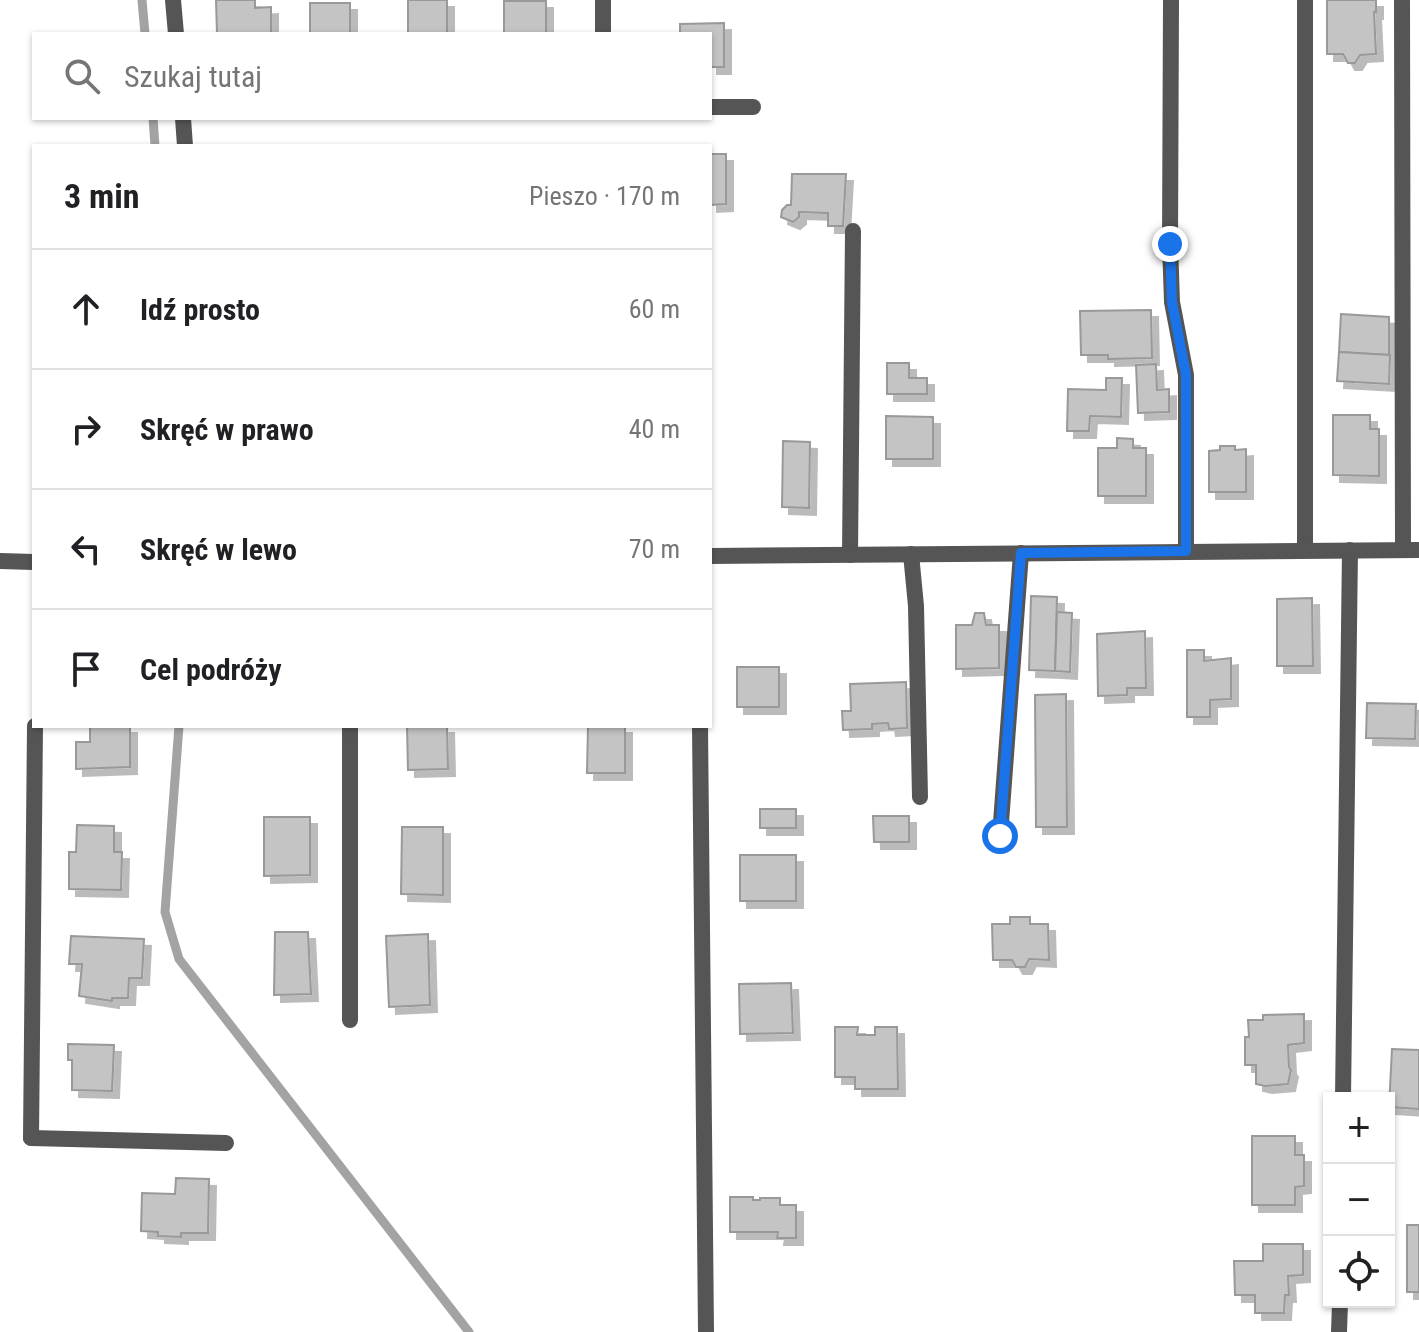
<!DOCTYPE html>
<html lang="pl">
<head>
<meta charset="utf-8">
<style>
  :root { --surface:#fff; --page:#f6f6f6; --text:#202124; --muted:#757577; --line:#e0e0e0 }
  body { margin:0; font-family:"Roboto Condensed",sans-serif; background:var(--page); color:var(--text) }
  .controls { position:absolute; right:24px; bottom:24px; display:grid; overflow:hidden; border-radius:0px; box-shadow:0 2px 6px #0004 }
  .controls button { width:72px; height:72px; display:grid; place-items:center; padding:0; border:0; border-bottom:2px solid var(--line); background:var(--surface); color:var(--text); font:40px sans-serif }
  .stop { position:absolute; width:24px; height:24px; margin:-18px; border:6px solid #1a73e8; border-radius:50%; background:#fff }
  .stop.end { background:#1a73e8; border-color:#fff; box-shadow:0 2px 8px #0008 }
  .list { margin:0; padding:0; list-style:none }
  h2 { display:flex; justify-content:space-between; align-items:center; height:104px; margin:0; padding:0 32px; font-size:34px }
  h2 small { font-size:26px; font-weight:400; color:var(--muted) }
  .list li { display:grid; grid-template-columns:52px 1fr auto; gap:24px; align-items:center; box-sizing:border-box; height:120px; padding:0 32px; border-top:2px solid var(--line) }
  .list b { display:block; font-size:30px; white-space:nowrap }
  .list em { font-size:26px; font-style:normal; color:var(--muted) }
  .icon { flex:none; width:44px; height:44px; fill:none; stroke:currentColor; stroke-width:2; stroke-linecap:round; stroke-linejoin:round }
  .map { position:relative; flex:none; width:1419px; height:1332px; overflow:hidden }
  .search { position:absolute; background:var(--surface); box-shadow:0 2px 6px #0004; left:32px; top:32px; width:680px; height:88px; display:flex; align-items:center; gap:20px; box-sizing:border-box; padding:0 28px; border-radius:0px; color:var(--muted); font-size:30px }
  .panel { position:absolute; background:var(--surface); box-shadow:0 2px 6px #0004; left:32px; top:144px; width:680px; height:584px; border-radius:0px }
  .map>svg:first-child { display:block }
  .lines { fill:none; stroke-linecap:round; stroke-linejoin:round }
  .stream { stroke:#a3a3a3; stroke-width:9 }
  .building { fill:#c4c4c4; stroke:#999; stroke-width:2; filter:url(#shadow) }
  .service { stroke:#555; stroke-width:16 }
  .minor { stroke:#555; stroke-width:16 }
  .tertiary { stroke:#555; stroke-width:16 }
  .route { stroke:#1a73e8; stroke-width:10 }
</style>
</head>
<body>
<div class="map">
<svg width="1419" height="1332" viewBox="0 0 1419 1332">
  <defs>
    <filter id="shadow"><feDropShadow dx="7" dy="7" stdDeviation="0" flood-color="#0004"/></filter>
  </defs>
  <rect width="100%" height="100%" fill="#fff"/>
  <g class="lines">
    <g class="stream">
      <path d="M142,0L145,34"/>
      <path d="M153,118L155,146"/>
      <path d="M179,726L165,912L179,959L469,1332"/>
    </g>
  </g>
  <g class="building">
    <path d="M216,0H255V8L271,7V34H217Z"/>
    <rect x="408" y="0" width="39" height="34"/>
    <path d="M1327,0H1376V12H1374L1376,54L1360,55L1355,63H1348L1343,54H1327Z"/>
    <rect x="504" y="1" width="42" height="33"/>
    <rect x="310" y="3" width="40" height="31"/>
    <path d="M724,23V67H710V34H680V24Z"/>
    <path d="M710,154H726V204L710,205Z"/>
    <path d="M792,174H846L843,226H828V213L799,212V217L793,222L781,217L782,210L787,205H791Z"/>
    <path d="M1151,310L1152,358L1108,359V355H1081L1080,311Z"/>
    <path d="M1341,314L1389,317V355L1339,352Z"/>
    <path d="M1339,352L1390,355L1389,384L1337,381Z"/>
    <path d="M887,363H909V378H927V394H887Z"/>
    <path d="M1156,364L1157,390L1169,389V412L1138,413L1136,365Z"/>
    <path d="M1106,378H1122L1121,417L1090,416L1089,431H1067L1068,389L1106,390Z"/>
    <path d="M1333,415H1370V429H1379V476L1333,475Z"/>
    <path d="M886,416L933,417V459H886Z"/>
    <path d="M1117,438L1133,439V448H1146V496H1098V448H1117Z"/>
    <path d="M783,441L810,442L809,508L782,507Z"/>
    <path d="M1220,446H1235V450L1246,449V492H1209V451L1220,450Z"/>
    <path d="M1031,596L1057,597L1055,671L1029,670Z"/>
    <path d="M1312,598L1313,666H1277V599Z"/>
    <path d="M1057,612L1072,613L1070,672L1055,671Z"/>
    <path d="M975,613H984L986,625H999V668L956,669V625H972Z"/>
    <path d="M1145,631L1146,688H1127V695L1098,696L1097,634Z"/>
    <path d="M1187,650H1204V661L1231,658V699L1210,700V717H1187Z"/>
    <rect x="737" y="667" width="42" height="40"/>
    <path d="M906,682L907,728L889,729L888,723L872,724V729L843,730L842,711H851L850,684Z"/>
    <path d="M1066,694L1067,827H1036L1035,695Z"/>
    <path d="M1367,703L1416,704L1415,739L1366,738Z"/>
    <path d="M90,726H130V767L76,769V742H90Z"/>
    <path d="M407,726H447L448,769L408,770Z"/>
    <path d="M588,726H625V773H587Z"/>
    <rect x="760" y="809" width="36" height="19"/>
    <path d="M873,816H909V842H874Z"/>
    <path d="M264,817H310V875L264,876Z"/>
    <path d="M77,825L114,826V852H122L121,890L69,889V852H76Z"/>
    <path d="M402,827H443V895L401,894Z"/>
    <rect x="740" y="855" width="56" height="46"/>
    <path d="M1010,917H1030V924H1048L1049,960L1029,959L1025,967H1016L1012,960H993L992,924H1010Z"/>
    <path d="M275,932H308L311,994L274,995Z"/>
    <path d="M428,934L430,1005L389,1007L386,936Z"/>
    <path d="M71,936L144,939L142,978H129L128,998H112V1001L79,996L82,964H69Z"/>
    <path d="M791,983L793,1033L740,1034L739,984Z"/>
    <path d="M1304,1014V1043L1288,1045L1289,1067L1291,1070L1288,1084L1265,1086L1256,1084V1065H1245V1037H1249L1248,1020H1263V1015Z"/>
    <path d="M835,1027H858L857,1035H875V1027H897L898,1089H855V1077H835Z"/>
    <path d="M68,1044L114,1045L112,1091L72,1090V1060H68Z"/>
    <path d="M1392,1049L1419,1050V1109L1389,1107Z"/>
    <path d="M1252,1136H1295V1155H1304V1186L1295,1187V1205H1252Z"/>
    <path d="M176,1178L209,1179L208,1233H181V1237L158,1236V1232L141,1231L142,1193L175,1194Z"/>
    <path d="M730,1197H753V1200H760V1198H780V1205H796V1238H777L778,1232H730Z"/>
    <rect x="1407" y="1225" width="12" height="67"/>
    <path d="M1263,1244H1303V1275L1288,1276L1289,1295H1285L1284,1313H1255V1295H1235L1234,1261H1263Z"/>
  </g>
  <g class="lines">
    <g class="service">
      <path d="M1171,0L1170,244L1172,302L1186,375V551"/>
      <path d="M1305,0V550"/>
      <path d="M1402,0L1403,550"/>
      <path d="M710,107H753"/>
      <path d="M911,554L916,606L920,797"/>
      <path d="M850,555L853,231"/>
      <path d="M350,726V1020"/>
      <path d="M700,726L706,1332"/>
      <path d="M1000,836L1021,553"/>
      <path d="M31,1138L226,1143"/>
    </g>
    <g class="minor">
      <path d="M173,0L176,34"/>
      <path d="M603,0V34"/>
      <path d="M183,118L185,146"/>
      <path d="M1343,1098L1350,550"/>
      <path d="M31,1138L35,726"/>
      <path d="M1339,1332L1340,1302"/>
    </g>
    <g class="tertiary">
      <path d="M710,556L1419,550"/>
      <path d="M0,561L34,562"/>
    </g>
  </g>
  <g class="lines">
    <path class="route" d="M1000,836L1021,553L1186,551V375L1172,302L1170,244"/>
  </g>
</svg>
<div class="controls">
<button>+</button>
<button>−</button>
<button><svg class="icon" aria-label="locate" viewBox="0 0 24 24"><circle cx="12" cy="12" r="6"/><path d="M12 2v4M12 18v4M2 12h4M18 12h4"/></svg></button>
</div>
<div class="stop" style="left:1000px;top:836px"></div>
<div class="stop end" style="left:1170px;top:244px"></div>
<div class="search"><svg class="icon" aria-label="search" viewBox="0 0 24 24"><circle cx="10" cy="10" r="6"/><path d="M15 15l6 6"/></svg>Szukaj tutaj</div>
<section class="panel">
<h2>3 min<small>Pieszo · 170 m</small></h2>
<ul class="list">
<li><svg class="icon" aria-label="ahead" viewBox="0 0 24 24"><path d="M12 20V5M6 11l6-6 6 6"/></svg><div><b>Idź prosto</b></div><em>60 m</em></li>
<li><svg class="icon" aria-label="right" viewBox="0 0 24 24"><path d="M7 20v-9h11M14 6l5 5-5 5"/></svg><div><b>Skręć w prawo</b></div><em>40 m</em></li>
<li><svg class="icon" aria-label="left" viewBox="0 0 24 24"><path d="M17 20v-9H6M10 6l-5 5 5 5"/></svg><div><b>Skręć w lewo</b></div><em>70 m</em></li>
<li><svg class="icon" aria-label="arrive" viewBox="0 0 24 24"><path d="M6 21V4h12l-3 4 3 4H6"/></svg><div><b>Cel podróży</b></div></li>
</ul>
</section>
</div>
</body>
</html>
